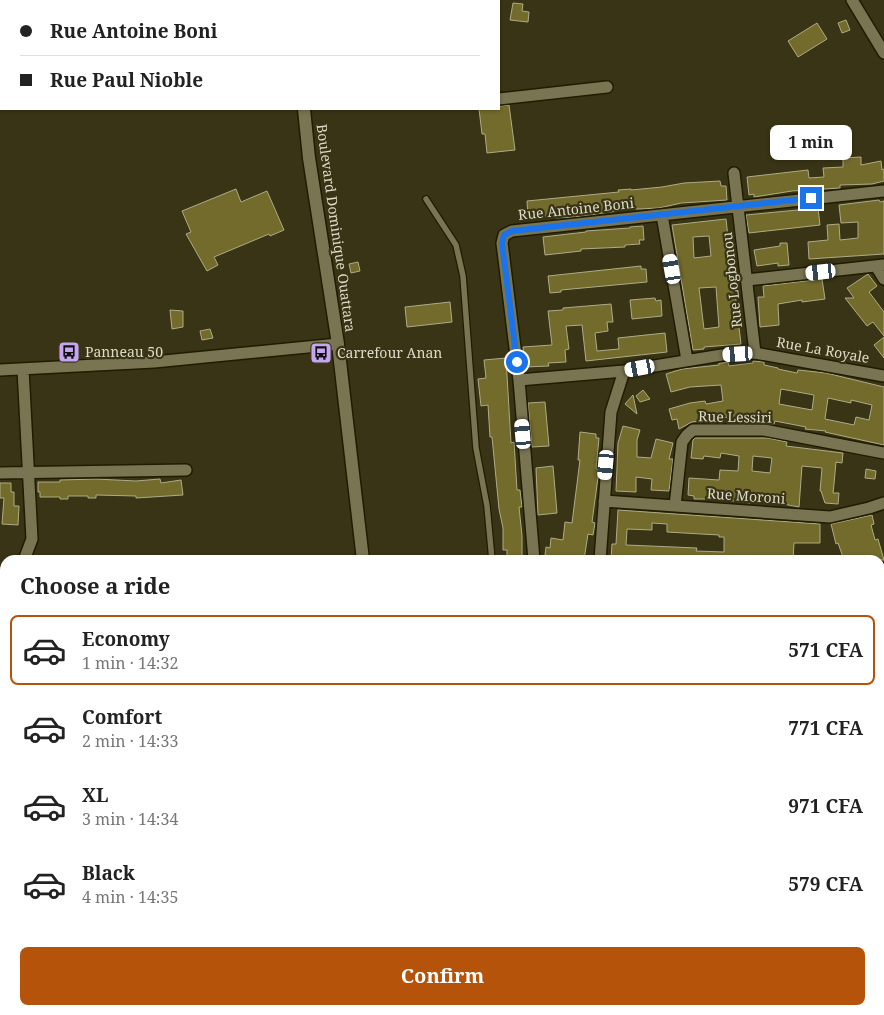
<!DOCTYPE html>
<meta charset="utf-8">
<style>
:root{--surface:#fff;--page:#f2f2f2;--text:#222;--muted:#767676;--line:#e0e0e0;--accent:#b45309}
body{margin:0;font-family:"Noto Serif",serif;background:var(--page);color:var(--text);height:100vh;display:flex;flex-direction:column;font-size:19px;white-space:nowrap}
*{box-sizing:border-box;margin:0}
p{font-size:16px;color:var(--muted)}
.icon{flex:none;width:28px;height:28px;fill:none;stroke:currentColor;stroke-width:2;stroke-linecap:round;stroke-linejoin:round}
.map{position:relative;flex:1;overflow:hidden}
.sheet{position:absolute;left:0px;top:555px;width:885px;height:460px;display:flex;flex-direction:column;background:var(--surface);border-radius:15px 15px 0 0;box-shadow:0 1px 4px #0004}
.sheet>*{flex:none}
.banner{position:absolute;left:0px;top:0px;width:500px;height:110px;box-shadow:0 1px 4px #0004;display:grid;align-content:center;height:110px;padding:0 20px;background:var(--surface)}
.end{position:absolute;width:22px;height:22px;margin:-11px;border:6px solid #1a73e8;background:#fff;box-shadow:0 0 0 2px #fff}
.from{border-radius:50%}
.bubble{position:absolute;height:35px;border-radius:8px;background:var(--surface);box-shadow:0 1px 4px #0004;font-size:16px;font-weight:700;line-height:35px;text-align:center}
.car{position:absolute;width:15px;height:30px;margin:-15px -8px;border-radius:6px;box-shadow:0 0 4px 1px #0007;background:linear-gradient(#fff 24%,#345 0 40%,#fff 0 76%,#345 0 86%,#fff 0)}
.banner b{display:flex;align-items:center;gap:18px;height:48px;font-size:19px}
.banner b+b{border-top:1px solid var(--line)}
.banner i{width:12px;height:12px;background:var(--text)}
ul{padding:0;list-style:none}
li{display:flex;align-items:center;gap:15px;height:70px;margin:0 10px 8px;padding:0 10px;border:2px solid transparent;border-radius:8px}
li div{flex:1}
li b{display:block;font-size:19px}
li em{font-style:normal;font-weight:700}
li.active{border-color:var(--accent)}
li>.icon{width:45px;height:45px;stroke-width:1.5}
h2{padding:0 20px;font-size:22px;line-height:60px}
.action{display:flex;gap:10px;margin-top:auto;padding:10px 20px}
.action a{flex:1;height:58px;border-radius:8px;background:var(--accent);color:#fff;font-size:20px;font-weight:700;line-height:58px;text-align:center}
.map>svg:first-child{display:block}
.building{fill:#736b2c;stroke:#afab87;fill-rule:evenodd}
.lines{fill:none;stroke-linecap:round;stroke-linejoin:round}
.service-casing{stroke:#201c00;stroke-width:8}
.minor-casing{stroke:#201c00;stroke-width:14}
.tertiary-casing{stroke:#201c00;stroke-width:15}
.service{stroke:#797553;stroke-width:5.5}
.minor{stroke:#797553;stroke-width:11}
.tertiary{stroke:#797553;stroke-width:12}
.route{stroke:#1a73e8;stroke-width:6}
.labels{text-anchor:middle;stroke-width:4.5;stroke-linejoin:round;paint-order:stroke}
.street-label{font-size:14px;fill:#dddbc9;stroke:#393415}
.poi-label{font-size:14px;fill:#dddbc9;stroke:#393415;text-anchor:start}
</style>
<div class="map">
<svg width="884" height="1015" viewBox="0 0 884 1015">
<rect width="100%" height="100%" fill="#393415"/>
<path class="building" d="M 513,3 L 523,4 L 522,11 L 529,12 L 528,22 L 510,20 Z
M 846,20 L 850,30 L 842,33 L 838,23 Z
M 817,23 L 827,39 L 798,57 L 788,41 Z
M 509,105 L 515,150 L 487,153 L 485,134 L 482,134 L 479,109 L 499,109 L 500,106 Z
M 861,157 L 861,165 L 881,161 L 882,170 L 884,169 L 884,181 L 872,184 L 840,185 L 840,188 L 792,191 L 754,197 L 754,194 L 749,195 L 747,177 L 808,170 L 809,178 L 824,177 L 823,168 L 843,167 L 843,158 Z
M 720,181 L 721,186 L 726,186 L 727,200 L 681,203 L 659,208 L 617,210 L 617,211 L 574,217 L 556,218 L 555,215 L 528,218 L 527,201 L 619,192 L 618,190 L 631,189 L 631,190 L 662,187 L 684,183 Z
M 236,189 L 241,202 L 267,191 L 284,230 L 270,236 L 269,234 L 214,257 L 218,265 L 207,271 L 186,234 L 191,232 L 182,211 Z
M 879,200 L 880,202 L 884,201 L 884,254 L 809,259 L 808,242 L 828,240 L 827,225 L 839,224 L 840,240 L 858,238 L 858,222 L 841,223 L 839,205 Z
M 818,208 L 820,225 L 749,233 L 746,215 Z
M 726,219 L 730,255 L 733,254 L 736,272 L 737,284 L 734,284 L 741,344 L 704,347 L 704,349 L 693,350 L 672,225 ZM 709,236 L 711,256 L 694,258 L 693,237 ZM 716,287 L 719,327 L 704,329 L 699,288 Z
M 643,226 L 644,240 L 639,240 L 640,244 L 625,245 L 625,247 L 581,249 L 581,251 L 545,255 L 543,237 L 586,232 L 586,231 L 630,228 L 630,227 Z
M 780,243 L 787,243 L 789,265 L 778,266 L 778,263 L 757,266 L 754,250 L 780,246 Z
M 358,262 L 360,271 L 351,273 L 349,264 Z
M 641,266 L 641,269 L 646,269 L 647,282 L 561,290 L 561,292 L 550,293 L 548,276 Z
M 868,274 L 877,286 L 869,292 L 884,312 L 884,336 L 873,322 L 867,326 L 845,298 L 854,298 L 847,288 Z
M 822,279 L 825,299 L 802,302 L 802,300 L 778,304 L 779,325 L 760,327 L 758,297 L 764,297 L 763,286 Z
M 655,298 L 656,301 L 661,300 L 662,316 L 632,319 L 630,300 Z
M 450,302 L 452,322 L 407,327 L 405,307 Z
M 611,304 L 613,322 L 607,322 L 608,331 L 595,333 L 597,351 L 619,349 L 618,338 L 665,333 L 667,352 L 586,361 L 582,325 L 566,326 L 569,349 L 565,350 L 566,362 L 548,363 L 549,366 L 525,367 L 523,347 L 552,345 L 548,311 L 563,310 L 563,308 Z
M 170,310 L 183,311 L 183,327 L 172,329 Z
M 210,329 L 213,338 L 202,340 L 200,331 Z
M 884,337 L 884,358 L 874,345 Z
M 506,358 L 511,443 L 514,442 L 517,490 L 520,490 L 522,507 L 519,507 L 522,536 L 522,560 L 507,560 L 507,550 L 503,550 L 503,528 L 499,509 L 492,437 L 490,437 L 488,405 L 481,406 L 478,379 L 486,378 L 484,360 Z
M 753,361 L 764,362 L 764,365 L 778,368 L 778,369 L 797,373 L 798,370 L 826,373 L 884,387 L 884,445 L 825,432 L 826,431 L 805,429 L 806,427 L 775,421 L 774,424 L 762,421 L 764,415 L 730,418 L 730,417 L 692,422 L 679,429 L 677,419 L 672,420 L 669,409 L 690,403 L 705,401 L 706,404 L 723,401 L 721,385 L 690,387 L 671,392 L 666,374 L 682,369 L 719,365 L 719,363 L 722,363 L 728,362 L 729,366 L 753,363 ZM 781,389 L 814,395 L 812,410 L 779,404 ZM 828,398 L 851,403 L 851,400 L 872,405 L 869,420 L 856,417 L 854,425 L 825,419 Z
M 643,390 L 650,399 L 640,402 L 636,396 Z
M 633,395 L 637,414 L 625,404 Z
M 545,402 L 549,446 L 532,447 L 528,403 Z
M 623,426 L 640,430 L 637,440 L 637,457 L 651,458 L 656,439 L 673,443 L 669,459 L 673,459 L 669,491 L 651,490 L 652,479 L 636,477 L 636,492 L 616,491 L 618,443 Z
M 580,432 L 596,434 L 596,438 L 599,438 L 596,469 L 599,470 L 592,522 L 595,523 L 593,535 L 588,534 L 584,560 L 545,555 L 546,547 L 550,548 L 551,538 L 563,540 L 565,522 L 572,523 L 580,460 L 578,460 Z
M 695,438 L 768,438 L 787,442 L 786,446 L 843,453 L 842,463 L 836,462 L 834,484 L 833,493 L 839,493 L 838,504 L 825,503 L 821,491 L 820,491 L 822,468 L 802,466 L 799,507 L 767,501 L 767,503 L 750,501 L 750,503 L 718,499 L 694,499 L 694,496 L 688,495 L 689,478 L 719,480 L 720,470 L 738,471 L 739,456 L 721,453 L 720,458 L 704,456 L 703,459 L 691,458 L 693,440 ZM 753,456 L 772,458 L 770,473 L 752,471 Z
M 553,466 L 557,513 L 538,515 L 536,468 Z
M 866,469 L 876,471 L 875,479 L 865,478 Z
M 96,479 L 136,481 L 160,479 L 161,483 L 181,480 L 183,495 L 136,498 L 136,496 L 96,495 L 96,498 L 88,498 L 88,496 L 68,496 L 68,499 L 60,499 L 60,497 L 40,497 L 40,492 L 38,492 L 38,482 L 60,482 L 60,480 Z
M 0,483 L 11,483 L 11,492 L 14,492 L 14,506 L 19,506 L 18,525 L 2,524 L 4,498 L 0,498 Z
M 618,510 L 820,524 L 820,543 L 794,543 L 793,560 L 611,560 L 612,544 L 616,544 ZM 652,523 L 667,524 L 667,532 L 719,535 L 719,537 L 724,537 L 724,552 L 696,551 L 697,548 L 626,545 L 627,529 L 652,530 Z
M 872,515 L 874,524 L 871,525 L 875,540 L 878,539 L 884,560 L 844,560 L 838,543 L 836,544 L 831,524 Z"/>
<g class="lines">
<g class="service-casing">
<path id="service" d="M 426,199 L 456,245 L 463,276 L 476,448 L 487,506 L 492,560"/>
</g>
<g class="minor-casing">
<path id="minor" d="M 223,0 L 223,1
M 442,0 L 442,1
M 852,0 L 884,53
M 488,1 L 491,0
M 499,99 L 607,87
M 734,173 L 755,353
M 662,215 L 687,360
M 876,266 L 884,279
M 747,280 L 884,265
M 23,369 L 32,539 L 24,560
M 0,370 L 154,362 L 338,344
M 519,380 L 624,371 L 722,355 L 755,353 L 884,376
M 0,473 L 186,470
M 604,501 L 830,517 L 869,508 L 884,503
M 675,506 L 682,442 L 687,435 L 693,430 L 764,430 L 884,453
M 534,560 L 519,380 L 502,243 L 504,235 L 512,231 L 884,191
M 600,560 L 611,412 L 624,371
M 0,573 L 5,572
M 880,577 L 884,576
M 880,626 L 884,624
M 880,670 L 884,678
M 880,783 L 884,780
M 880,880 L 884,877
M 880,959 L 884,958
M 700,1010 L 703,1015
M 772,1010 L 782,1015
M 758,1015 L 766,1010"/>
</g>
<g class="tertiary-casing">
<path id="tertiary" d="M 294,0 L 294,1
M 304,109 L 309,158 L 338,344 L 363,560
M 412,1010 L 412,1015"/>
</g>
<use href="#service" class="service"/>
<use href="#minor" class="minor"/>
<use href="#tertiary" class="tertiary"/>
</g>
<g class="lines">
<path class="route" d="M 517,362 L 502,243 L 504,235 L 512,231 L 811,198"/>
</g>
<defs>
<g id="bus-square" transform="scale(1.125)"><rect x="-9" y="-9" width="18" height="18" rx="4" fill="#c6a6f0" stroke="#393415"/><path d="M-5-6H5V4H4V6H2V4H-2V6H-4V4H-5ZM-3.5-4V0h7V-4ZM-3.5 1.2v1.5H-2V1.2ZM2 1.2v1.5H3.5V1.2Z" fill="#111"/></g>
</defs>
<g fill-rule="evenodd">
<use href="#bus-square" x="69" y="352"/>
<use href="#bus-square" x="321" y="353"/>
</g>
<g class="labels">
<g class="street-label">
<text transform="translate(576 209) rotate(-6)" y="5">Rue Antoine Boni</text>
<text transform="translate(336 228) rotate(82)" y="5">Boulevard Dominique Ouattara</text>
<text transform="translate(732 280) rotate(-96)" y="5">Rue Logbonou</text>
<text transform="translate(823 350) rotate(10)" y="5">Rue La Royale</text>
<text transform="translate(735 417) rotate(1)" y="5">Rue Lessiri</text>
<text transform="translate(746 496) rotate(4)" y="5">Rue Moroni</text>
</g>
<g class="poi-label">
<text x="85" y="357">Panneau 50</text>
<text x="337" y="358">Carrefour Anan</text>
</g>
</g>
</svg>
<i class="end from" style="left:517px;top:362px"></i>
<i class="end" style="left:811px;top:198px"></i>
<div class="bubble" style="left:770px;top:125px;width:82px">1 min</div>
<i class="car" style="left:672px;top:269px;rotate:350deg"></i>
<i class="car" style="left:821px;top:272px;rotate:264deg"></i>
<i class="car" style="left:738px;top:354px;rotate:267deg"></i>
<i class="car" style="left:640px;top:368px;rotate:260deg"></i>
<i class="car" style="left:523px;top:434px;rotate:355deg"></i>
<i class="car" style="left:606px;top:465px;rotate:185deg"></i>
<div class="banner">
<b><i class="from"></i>Rue Antoine Boni</b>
<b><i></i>Rue Paul Nioble</b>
</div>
<section class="sheet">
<h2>Choose a ride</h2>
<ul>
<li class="active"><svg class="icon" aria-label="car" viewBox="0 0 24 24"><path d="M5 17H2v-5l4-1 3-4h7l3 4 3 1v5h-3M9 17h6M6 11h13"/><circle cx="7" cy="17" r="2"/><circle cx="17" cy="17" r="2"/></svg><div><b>Economy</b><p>1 min · 14:32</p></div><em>571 CFA</em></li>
<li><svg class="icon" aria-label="car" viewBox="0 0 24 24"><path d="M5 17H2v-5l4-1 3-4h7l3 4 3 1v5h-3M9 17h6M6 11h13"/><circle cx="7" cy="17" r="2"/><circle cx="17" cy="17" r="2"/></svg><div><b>Comfort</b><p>2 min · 14:33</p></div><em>771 CFA</em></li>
<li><svg class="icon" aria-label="car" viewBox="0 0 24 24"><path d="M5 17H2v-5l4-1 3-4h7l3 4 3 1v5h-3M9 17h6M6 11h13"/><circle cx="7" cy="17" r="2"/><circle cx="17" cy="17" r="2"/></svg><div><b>XL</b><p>3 min · 14:34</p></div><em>971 CFA</em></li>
<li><svg class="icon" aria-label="car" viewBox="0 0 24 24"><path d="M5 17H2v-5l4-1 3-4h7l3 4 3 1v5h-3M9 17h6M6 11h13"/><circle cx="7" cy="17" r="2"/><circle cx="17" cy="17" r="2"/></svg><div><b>Black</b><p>4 min · 14:35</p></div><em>579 CFA</em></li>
</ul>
<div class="action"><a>Confirm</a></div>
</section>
</div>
